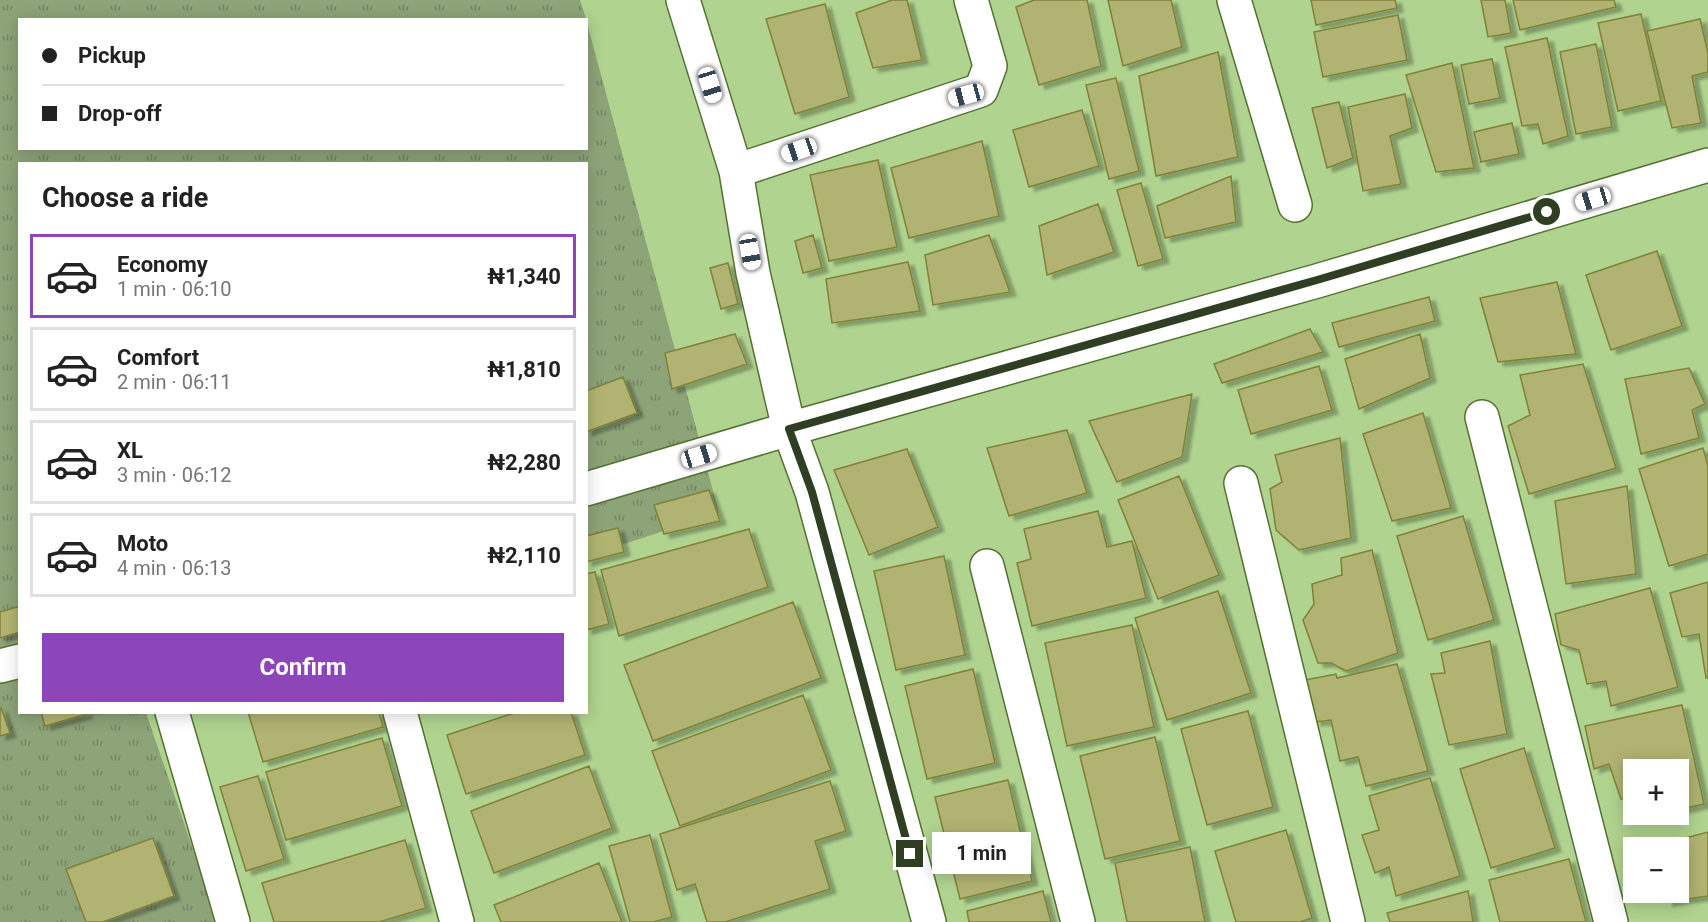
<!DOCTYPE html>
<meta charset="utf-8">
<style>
:root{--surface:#fff;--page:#f2f2f2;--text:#222;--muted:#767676;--line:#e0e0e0;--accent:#8d46b9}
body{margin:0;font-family:Roboto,sans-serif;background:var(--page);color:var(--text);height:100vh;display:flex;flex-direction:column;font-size:22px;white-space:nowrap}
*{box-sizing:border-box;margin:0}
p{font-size:20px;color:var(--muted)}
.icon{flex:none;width:33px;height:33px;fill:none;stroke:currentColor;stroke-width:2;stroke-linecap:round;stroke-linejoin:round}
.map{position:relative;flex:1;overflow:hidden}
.panel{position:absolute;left:18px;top:162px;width:570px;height:552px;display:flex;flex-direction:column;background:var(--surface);border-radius:0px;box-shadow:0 3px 15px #0003}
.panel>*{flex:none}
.hud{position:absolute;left:18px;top:18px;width:570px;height:132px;border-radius:0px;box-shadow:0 3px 15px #0003;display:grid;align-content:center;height:132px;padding:0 24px;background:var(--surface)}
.fabs{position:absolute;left:1623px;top:759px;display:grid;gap:12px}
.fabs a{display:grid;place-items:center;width:66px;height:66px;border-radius:0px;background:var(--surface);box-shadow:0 3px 15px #0003;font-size:30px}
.end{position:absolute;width:27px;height:27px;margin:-14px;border:8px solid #303e23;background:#fff;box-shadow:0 0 0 3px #fff}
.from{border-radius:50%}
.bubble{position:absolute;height:42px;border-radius:0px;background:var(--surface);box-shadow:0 3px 15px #0003;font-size:20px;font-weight:700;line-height:42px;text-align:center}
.car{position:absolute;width:18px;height:36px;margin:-18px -9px;border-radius:8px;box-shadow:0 0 4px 2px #0007;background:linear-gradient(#fff 24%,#345 0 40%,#fff 0 76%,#345 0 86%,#fff 0)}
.hud b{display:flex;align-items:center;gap:21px;height:57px;font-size:22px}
.hud b+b{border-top:2px solid var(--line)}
.hud i{width:15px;height:15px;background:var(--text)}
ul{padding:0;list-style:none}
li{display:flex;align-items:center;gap:18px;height:84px;margin:0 12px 9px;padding:0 12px;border:3px solid var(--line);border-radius:0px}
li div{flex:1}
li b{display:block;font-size:22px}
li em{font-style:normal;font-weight:700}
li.active{border-color:var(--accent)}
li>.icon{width:54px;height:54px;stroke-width:1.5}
h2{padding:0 24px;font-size:27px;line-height:72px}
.primary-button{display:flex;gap:12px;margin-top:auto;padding:12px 24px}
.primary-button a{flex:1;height:69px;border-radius:0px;background:var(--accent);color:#fff;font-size:24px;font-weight:700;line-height:69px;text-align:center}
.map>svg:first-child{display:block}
.grass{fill:url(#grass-tufts)}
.building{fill:#b0b371;stroke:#808237;stroke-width:1.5;filter:url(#shadow)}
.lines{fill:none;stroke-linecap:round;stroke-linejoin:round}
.minor-casing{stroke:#547232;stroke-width:36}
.minor{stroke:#fff;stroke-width:33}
.route{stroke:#303e23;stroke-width:8}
</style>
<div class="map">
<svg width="1708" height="922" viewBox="0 0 1708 922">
<defs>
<pattern id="grass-tufts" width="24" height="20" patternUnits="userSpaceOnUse" patternTransform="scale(1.5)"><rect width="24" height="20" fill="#8da378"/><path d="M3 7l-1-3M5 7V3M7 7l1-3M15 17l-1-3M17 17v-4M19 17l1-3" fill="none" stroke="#748662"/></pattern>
<filter id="shadow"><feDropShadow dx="6" dy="4" stdDeviation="1.5" flood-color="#0004"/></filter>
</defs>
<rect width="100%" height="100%" fill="#b0d38f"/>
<path class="grass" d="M 0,0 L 580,0 L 586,19 L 20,20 L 20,148 L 586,148 L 587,23 L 719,513 L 587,556 L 586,164 L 20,164 L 20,712 L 146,713 L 218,922 L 0,922 Z"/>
<path class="building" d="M 892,0 L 907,0 L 922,60 L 873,68 L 856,13 Z
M 1034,0 L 1087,0 L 1101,66 L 1039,85 L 1016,7 Z
M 1108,0 L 1171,0 L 1182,47 L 1123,66 Z
M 1311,0 L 1395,0 L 1397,8 L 1316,25 Z
M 1481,0 L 1505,0 L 1511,33 L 1488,37 Z
M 1513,0 L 1614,0 L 1616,7 L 1520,30 Z
M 825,4 L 849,97 L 795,114 L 766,19 Z
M 1641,14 L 1661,101 L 1618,111 L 1598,23 Z
M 1398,15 L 1407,60 L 1323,77 L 1314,32 Z
M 1700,19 L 1708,53 L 1708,72 L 1692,76 L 1701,123 L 1672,128 L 1647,31 Z
M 1547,38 L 1568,136 L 1543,144 L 1538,124 L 1522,126 L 1505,47 Z
M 1596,44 L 1612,127 L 1576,134 L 1560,52 Z
M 1218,52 L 1238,157 L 1156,176 L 1139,76 Z
M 1492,59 L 1500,98 L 1469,104 L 1461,65 Z
M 1452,63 L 1474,168 L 1436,172 L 1406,75 Z
M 1116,78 L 1139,171 L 1109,179 L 1086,85 Z
M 1405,94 L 1412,128 L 1390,136 L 1401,184 L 1363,191 L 1348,107 Z
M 1339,102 L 1353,158 L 1327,168 L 1312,108 Z
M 1082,110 L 1099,166 L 1029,187 L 1013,130 Z
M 1512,123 L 1519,154 L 1481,162 L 1474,132 Z
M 982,141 L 999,216 L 909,238 L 891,168 Z
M 878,160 L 897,247 L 829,261 L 810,175 Z
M 1231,176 L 1236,222 L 1165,238 L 1157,206 Z
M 1141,183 L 1163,259 L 1138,266 L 1117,190 Z
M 1098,204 L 1114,252 L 1047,275 L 1039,226 Z
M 813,235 L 822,268 L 803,273 L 795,241 Z
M 989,235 L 1010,292 L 933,305 L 925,255 Z
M 1657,251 L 1682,326 L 1611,350 L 1586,275 Z
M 908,262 L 920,311 L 832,323 L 826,279 Z
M 728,263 L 738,304 L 721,309 L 710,268 Z
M 1557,282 L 1576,354 L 1498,362 L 1480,298 Z
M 1429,297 L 1435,321 L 1339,347 L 1332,323 Z
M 1310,329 L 1323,352 L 1222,383 L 1214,364 Z
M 735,334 L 747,364 L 672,389 L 665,353 Z
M 1420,334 L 1430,378 L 1359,409 L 1345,359 Z
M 1583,364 L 1616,468 L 1529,494 L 1508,426 L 1530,415 L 1520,375 Z
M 1319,366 L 1332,410 L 1251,434 L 1238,390 Z
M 1689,368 L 1705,404 L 1692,410 L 1699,438 L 1641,454 L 1625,379 Z
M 623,377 L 637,413 L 586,432 L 586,391 Z
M 1192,394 L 1182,457 L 1117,482 L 1089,421 Z
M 1423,413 L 1451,508 L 1392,521 L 1363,434 Z
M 1067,430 L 1087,493 L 1009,516 L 987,448 Z
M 1340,438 L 1351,538 L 1299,550 L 1276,530 L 1270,489 L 1282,482 L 1275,455 Z
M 1703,448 L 1708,466 L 1708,554 L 1669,566 L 1639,469 Z
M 907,449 L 938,527 L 869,555 L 834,470 Z
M 1179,476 L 1219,575 L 1158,599 L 1118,500 Z
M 1627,486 L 1636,574 L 1566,584 L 1555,501 Z
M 709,490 L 720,521 L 664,534 L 654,505 Z
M 1098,511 L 1107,547 L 1132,541 L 1146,598 L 1032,626 L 1017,563 L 1031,559 L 1024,529 Z
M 1463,516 L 1494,620 L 1428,640 L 1397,536 Z
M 618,528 L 624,552 L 586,562 L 586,536 Z
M 749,529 L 768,587 L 619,636 L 601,570 Z
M 1372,550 L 1398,653 L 1346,671 L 1331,663 L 1318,663 L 1303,620 L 1314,604 L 1312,584 L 1342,575 L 1341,558 Z
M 944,556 L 965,655 L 896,670 L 874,571 Z
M 595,572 L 609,624 L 586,630 L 586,574 Z
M 1708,582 L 1708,678 L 1706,678 L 1699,634 L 1682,637 L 1670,593 Z
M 1650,588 L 1678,687 L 1611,706 L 1606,681 L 1587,684 L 1579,650 L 1561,645 L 1555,614 Z
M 1218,591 L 1251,693 L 1167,720 L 1135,618 Z
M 793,602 L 821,678 L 653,741 L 624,665 Z
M 20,606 L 20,632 L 0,638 L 0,612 Z
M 1132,625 L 1154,727 L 1067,746 L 1045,643 Z
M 1490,641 L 1507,734 L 1449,745 L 1431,674 L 1445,673 L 1441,653 Z
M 1397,664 L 1428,771 L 1366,786 L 1358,757 L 1340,761 L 1331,720 L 1315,722 L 1305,680 L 1336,674 L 1337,678 Z
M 973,669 L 995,763 L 927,779 L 905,686 Z
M 803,695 L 831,770 L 680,826 L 652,751 Z
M 1682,705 L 1704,804 L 1678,810 L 1678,770 L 1634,770 L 1634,796 L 1621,799 L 1609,764 L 1594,769 L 1585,726 Z
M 1,708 L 10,733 L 0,736 L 0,709 Z
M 1248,711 L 1273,807 L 1207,825 L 1181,729 Z
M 41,712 L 86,712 L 87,714 L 45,726 Z
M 248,712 L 379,712 L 383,727 L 263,762 Z
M 517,712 L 571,712 L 585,755 L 466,794 L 447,735 Z
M 1155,737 L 1180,841 L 1105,859 L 1080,756 Z
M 382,738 L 402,806 L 286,840 L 266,772 Z
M 1524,748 L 1555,848 L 1491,868 L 1460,769 Z
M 589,766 L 612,828 L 494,873 L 471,811 Z
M 258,776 L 284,859 L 246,871 L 220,787 Z
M 1430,778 L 1460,876 L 1396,896 L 1389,867 L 1375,873 L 1362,835 L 1379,830 L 1369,796 Z
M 1008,780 L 1032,881 L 960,899 L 935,797 Z
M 830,781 L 846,831 L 815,841 L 830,889 L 725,922 L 707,922 L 695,884 L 677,890 L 660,834 Z
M 1286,830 L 1312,918 L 1300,922 L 1236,922 L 1215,851 Z
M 1708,832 L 1708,896 L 1667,902 L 1667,892 L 1678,892 L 1678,848 L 1648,848 Z
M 650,835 L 672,917 L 653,922 L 630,922 L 609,846 Z
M 153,838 L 174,896 L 103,922 L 86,922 L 66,869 Z
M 405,840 L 426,908 L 379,922 L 274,922 L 262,883 Z
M 1190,847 L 1205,922 L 1127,922 L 1115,863 Z
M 1569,859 L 1586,922 L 1500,922 L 1489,880 Z
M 599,863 L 622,922 L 501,922 L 494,905 Z
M 1043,891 L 1051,922 L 969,922 L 967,911 Z
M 1468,891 L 1473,922 L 1390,922 L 1387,913 Z"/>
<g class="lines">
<g class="minor-casing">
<path id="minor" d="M 683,0 L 736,171 L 753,273 L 789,429 L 812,492 L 929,922
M 1234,0 L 1295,205
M 736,171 L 981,90 L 990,66 L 971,0
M 1482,417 L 1611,922
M 1241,483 L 1348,922
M 586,489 L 789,429 L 1317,281 L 1708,165
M 987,566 L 1078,922
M 0,666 L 20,661
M 172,712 L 233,922
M 400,712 L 457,922"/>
</g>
<use href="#minor" class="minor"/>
</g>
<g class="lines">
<path class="route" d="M 910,854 L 812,492 L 789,429 L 1317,280 L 1547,212"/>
</g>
</svg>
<div class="fabs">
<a>+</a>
<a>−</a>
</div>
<i class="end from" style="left:1547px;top:212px"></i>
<i class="end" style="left:910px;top:854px"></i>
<div class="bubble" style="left:932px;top:832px;width:99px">1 min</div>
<i class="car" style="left:710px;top:85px;rotate:163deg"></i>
<i class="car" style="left:966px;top:95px;rotate:255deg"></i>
<i class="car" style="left:799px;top:150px;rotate:251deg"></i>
<i class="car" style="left:1593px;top:199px;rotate:253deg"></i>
<i class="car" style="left:750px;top:252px;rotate:170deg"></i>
<i class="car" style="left:699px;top:456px;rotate:73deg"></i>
<div class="hud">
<b><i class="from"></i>Pickup</b>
<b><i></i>Drop-off</b>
</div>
<section class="panel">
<h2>Choose a ride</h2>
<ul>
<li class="active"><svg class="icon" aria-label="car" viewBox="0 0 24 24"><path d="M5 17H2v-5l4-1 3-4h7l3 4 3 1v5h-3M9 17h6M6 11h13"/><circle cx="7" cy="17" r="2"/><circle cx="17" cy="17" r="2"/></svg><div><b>Economy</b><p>1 min · 06:10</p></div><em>₦1,340</em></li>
<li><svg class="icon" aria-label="car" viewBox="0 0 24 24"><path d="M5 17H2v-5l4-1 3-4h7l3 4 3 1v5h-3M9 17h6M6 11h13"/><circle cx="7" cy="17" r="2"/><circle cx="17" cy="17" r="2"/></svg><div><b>Comfort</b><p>2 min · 06:11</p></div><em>₦1,810</em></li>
<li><svg class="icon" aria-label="car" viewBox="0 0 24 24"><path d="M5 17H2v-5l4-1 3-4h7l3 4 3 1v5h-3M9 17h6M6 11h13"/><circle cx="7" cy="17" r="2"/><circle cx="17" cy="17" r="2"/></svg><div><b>XL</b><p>3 min · 06:12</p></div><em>₦2,280</em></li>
<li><svg class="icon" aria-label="car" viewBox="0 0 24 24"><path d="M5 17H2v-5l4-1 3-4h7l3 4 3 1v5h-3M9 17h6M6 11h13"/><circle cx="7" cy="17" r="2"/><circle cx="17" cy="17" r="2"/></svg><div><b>Moto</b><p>4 min · 06:13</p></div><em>₦2,110</em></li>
</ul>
<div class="primary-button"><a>Confirm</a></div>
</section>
</div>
